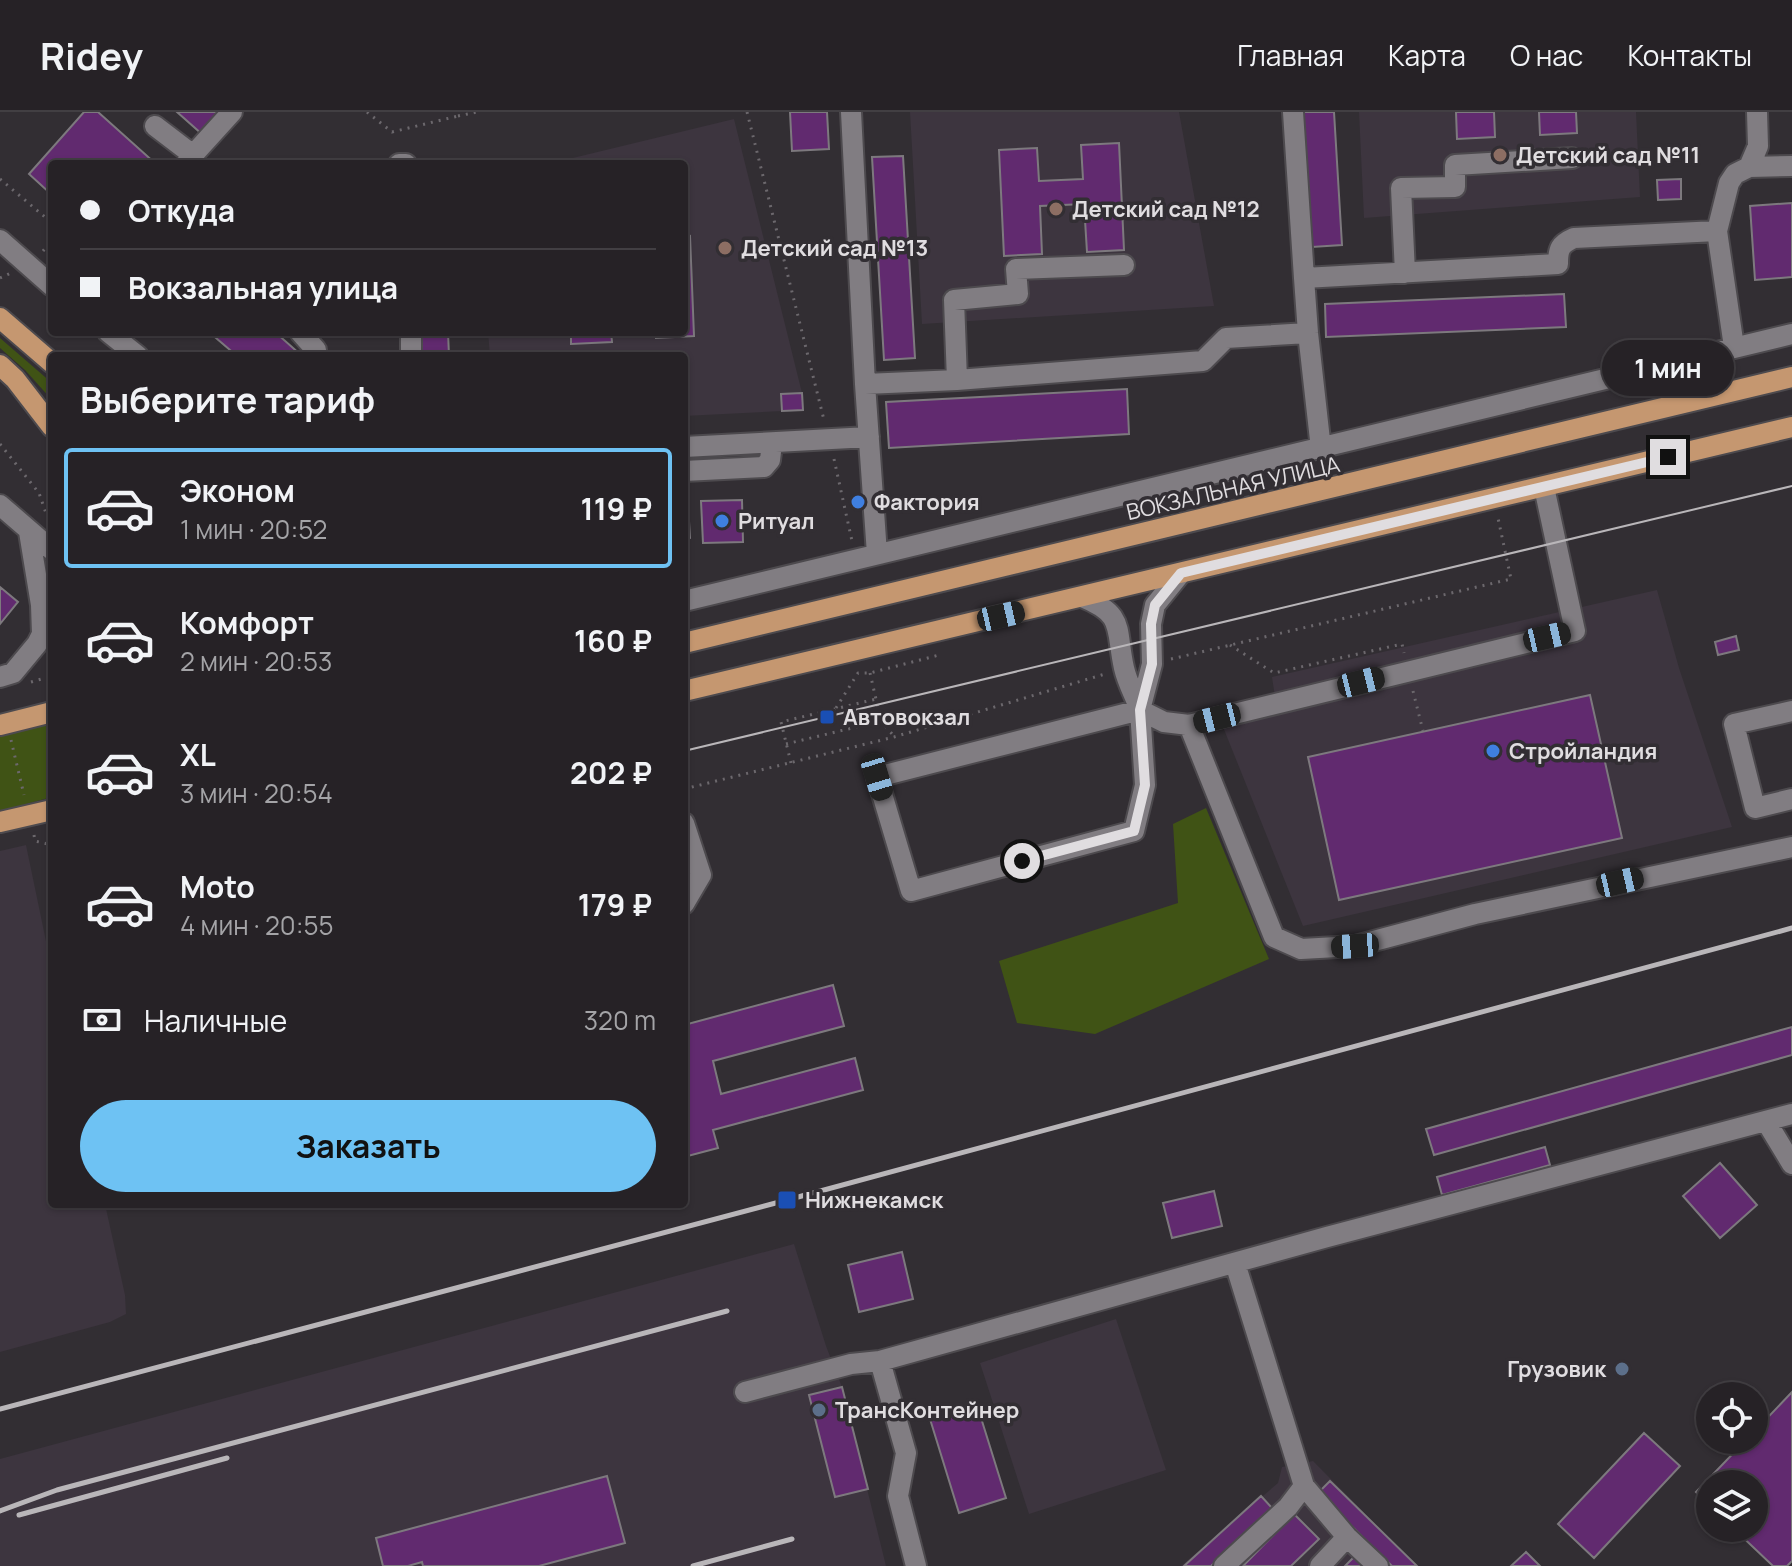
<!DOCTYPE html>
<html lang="ru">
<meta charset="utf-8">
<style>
:root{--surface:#262226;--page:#2e2a2e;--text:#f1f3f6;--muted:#a4a4a7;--line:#423f43;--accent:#6ec2f3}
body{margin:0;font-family:Manrope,sans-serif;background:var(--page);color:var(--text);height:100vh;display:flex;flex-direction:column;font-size:30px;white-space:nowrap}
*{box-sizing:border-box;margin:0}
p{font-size:26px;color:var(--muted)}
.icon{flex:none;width:44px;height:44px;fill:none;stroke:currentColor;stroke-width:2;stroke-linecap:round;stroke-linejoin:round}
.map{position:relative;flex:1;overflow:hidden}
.details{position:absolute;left:48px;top:240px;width:640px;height:856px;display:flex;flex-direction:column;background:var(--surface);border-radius:8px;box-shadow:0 2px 6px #0004,0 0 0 2px var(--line)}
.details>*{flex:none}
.guide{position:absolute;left:48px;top:48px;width:640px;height:176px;border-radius:8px;box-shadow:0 2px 6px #0004,0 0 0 2px var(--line);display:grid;align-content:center;height:176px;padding:0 32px;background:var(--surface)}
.controls{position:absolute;left:1696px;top:1270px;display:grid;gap:16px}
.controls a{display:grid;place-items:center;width:72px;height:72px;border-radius:50%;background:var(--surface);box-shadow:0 2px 6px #0004,0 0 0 2px var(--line);font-size:40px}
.end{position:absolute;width:36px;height:36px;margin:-18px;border:10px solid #e0dde0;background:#111;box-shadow:0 0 0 4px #111}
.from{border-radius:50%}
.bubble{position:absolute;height:56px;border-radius:28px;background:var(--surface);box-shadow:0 2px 6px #0004,0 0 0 2px var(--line);font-size:26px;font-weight:700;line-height:56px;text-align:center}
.car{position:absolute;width:24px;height:48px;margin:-24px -12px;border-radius:10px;box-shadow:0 0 6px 2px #0007;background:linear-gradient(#222 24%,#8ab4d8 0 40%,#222 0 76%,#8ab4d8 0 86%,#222 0)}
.guide b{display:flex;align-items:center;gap:28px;height:76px;font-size:30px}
.guide b+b{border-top:2px solid var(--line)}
.guide i{width:20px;height:20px;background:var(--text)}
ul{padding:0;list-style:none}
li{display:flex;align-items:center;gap:24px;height:120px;margin:0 16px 12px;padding:0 16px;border:4px solid transparent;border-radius:8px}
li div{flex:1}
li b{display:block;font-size:30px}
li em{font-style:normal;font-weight:700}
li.current{border-color:var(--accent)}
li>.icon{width:72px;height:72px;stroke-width:1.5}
h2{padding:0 32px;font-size:36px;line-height:96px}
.pay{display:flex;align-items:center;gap:20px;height:88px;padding:0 32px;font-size:30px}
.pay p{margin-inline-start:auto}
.primary-button{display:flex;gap:16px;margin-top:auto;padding:16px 32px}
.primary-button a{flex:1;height:92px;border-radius:48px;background:var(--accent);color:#111;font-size:32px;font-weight:700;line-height:92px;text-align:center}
header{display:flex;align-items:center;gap:48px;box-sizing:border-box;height:112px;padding:0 40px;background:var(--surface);border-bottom:2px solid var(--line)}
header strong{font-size:38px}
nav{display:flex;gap:44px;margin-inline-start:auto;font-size:28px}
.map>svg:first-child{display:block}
.built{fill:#3d353f}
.green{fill:#405315}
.building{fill:#612a6f;stroke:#7d797e;stroke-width:2}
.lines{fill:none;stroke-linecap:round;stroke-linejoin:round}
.minor-casing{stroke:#4d4a4e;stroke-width:24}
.major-casing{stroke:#4d4a4e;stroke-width:24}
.path{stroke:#6c686d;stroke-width:3;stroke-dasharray:2 6;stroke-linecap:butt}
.minor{stroke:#817d82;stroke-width:20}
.major{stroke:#c59770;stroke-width:20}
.tram{stroke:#b9b6b9;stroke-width:2}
.rail{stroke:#b9b6b9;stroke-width:5}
.route{stroke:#e0dde0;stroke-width:10}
.education-dot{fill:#8d6e63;stroke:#322e33;stroke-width:3}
.shop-dot{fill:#3f7fe0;stroke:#322e33;stroke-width:3}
.transit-dot{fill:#1a4fb4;stroke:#322e33;stroke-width:3}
.service-dot{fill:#5c6f8a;stroke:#322e33;stroke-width:3}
.labels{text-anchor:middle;stroke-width:7;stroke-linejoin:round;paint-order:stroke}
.poi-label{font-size:22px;font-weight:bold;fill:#e0dde0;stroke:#322e33;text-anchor:start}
.street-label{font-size:22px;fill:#e0dde0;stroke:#322e33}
</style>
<header>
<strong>Ridey</strong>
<nav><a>Главная</a><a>Карта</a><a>О нас</a><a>Контакты</a></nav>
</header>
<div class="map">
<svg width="1792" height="1454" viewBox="0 0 1792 1454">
<rect width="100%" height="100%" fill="#322e33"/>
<path class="built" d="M 910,0 L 1179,0 L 1214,194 L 922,212 Z
M 1359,0 L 1636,0 L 1640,85 L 1364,106 Z
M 734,7 L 802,281 L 803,298 L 684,304 L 684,244 L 490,244 L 488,220 L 684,220 L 684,52 L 548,52 Z
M 1657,478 L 1679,556 L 1732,715 L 1303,814 L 1215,595 L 1275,585 L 1272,565 Z
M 26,733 L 52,858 L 52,1092 L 105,1092 L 125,1183 L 126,1202 L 110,1210 L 0,1240 L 0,739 Z
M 794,1132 L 826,1234 L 842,1275 L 886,1454 L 0,1454 L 0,1347 Z
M 1116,1207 L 1166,1358 L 1029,1402 L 980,1251 Z
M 1313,1349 L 1417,1454 L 1181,1454 L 1278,1371 L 1282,1355 Z"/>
<path class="green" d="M 0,226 L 52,271 L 52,288 L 25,258 L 0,236 Z
M 52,610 L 52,685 L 0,699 L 0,623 Z
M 1206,696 L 1269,847 L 1095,922 L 1017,911 L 999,849 L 1178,791 L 1173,712 Z"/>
<path class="building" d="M 84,0 L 98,0 L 156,52 L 52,52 L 52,83 L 29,62 Z
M 177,0 L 224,0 L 203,23 Z
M 790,0 L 827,0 L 829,37 L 792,39 Z
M 1303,0 L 1334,0 L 1342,133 L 1312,135 Z
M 1456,0 L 1494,0 L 1495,25 L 1457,27 Z
M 1539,0 L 1576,0 L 1577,21 L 1540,23 Z
M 1119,31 L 1124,138 L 1087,140 L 1084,92 L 1040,94 L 1042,142 L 1004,144 L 999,38 L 1037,36 L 1039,69 L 1083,67 L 1081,33 Z
M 903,44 L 915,246 L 884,248 L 872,45 Z
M 1681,67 L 1681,87 L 1658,88 L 1657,68 Z
M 1792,91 L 1792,165 L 1755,168 L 1750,94 Z
M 690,124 L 694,224 L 656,226 L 656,220 L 684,220 L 684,125 Z
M 1564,182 L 1566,215 L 1326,225 L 1325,192 Z
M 209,220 L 275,220 L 301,243 L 237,244 Z
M 418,220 L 448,220 L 449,244 L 418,244 Z
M 571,220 L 611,220 L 612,230 L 571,232 Z
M 1127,277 L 1129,322 L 889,336 L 886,290 Z
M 802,281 L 803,298 L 782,299 L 781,282 Z
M 742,388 L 743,430 L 703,431 L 701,389 Z
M 684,392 L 688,392 L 690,426 L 684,427 Z
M 0,475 L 18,490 L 0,512 Z
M 1736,524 L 1739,538 L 1718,543 L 1715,530 Z
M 1590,583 L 1622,726 L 1339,788 L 1308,645 Z
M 833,873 L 844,914 L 713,949 L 721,982 L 855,946 L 863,978 L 713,1018 L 718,1036 L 684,1045 L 684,913 Z
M 1792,915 L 1792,943 L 1434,1043 L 1426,1017 Z
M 1545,1035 L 1550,1053 L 1442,1083 L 1437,1065 Z
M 1720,1051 L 1757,1093 L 1720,1126 L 1683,1084 Z
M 1214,1079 L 1222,1114 L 1172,1126 L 1163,1091 Z
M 902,1140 L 913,1187 L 859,1200 L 848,1153 Z
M 842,1275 L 868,1377 L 835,1385 L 809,1283 Z
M 1792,1280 L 1792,1449 L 1787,1454 L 1773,1454 L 1733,1416 L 1754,1416 L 1754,1372 L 1710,1372 L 1710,1394 L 1696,1380 L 1746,1328 L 1754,1328 L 1754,1320 Z
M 977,1293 L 1006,1386 L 959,1401 L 930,1307 Z
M 1644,1321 L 1680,1354 L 1594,1446 L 1558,1412 Z
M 607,1364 L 625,1431 L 539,1454 L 423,1454 L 422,1450 L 408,1454 L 383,1454 L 376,1426 Z
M 1330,1369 L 1417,1454 L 1392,1454 L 1318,1381 Z
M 1261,1384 L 1273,1397 L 1211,1454 L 1184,1454 Z
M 1294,1402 L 1319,1427 L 1291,1454 L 1243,1454 Z
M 1526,1440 L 1540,1454 L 1511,1454 Z
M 1354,1445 L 1363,1454 L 1345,1454 Z"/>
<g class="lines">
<g class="minor-casing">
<path id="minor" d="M 851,0 L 865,272
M 1293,0 L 1304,166
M 155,14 L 193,43 L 186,52
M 193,43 L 232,0
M 399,52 L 406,52
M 1749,55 L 1758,34 L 1757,0
M 0,128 L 52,174
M 1405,161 L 1401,76 L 1455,75 L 1455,53 L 1572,46
M 108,220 L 138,244
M 300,220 L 316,238 L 311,244
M 411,220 L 411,244
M 1734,235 L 1717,119 L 1729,71 L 1735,62 L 1749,55 L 1792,54
M 957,268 L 954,188 L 1018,182 L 1016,157 L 1124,153
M 684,335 L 869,325
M 1321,337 L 1308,221 L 1304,166 L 1558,152 C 1558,137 1560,132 1574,126 L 1717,119
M 684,359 L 764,355 L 770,348 L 772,331
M 0,393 L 52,438
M 877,442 L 865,272 L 957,268 L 1203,249 L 1226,226 L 1308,221
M 1082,485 C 1126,503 1115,516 1124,556 C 1127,570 1135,584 1140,598 L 1164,610 L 1189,613 L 1575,519 L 1544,375
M 684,489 L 1792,222
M 0,565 L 13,561 L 37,532 L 42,522 L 41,493 L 29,420
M 1140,598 L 1145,673 L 1134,719 L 911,779 L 877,665 Z
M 1140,598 L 1152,552 L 1151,512 L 1155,493 L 1181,461
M 1792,599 L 1734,612 L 1755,696 L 1792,687
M 1189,613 L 1274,825 L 1301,837 L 1355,834 L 1475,802 L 1792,735
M 684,711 L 701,763 L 684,792
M 1766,1009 L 1792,1052
M 1235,1151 L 1304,1374 L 1347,1425 L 1378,1454
M 880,1249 L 906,1341 L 898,1384 L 916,1454
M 745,1280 L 851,1252 L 880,1249 L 1327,1125 L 1792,1002
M 1224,1454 L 1288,1395 L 1304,1374
M 1320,1454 L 1347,1425"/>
</g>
<g class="major-casing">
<path id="major" d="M 0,206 L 52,251
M 0,253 L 15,267 L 52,315
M 684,531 L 1792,265
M 684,579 L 1792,315
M 0,613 L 52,600
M 0,710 L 52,698"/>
</g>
<path class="path" d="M 367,0 L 392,20 L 458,4 L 458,0
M 747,0 L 824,308
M 458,4 L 477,0
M 0,67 L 52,111
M 43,139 L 52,128
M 0,166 L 11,161
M 0,332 L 39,381 L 48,407
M 834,347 L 852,429
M 1230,533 L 1274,561 L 1402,532 L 1404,541
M 1171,547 L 1511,467 L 1498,406
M 870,561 L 881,609 L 893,623
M 31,570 L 52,564
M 1413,579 L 1423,619
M 836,596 L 858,561 L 870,561 L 939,543
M 11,628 L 24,683
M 786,632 L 881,609
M 791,651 L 781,610 L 876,587
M 684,677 L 894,625 L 1105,562
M 34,723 L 35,729 L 52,733"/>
<use href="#minor" class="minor"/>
<use href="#major" class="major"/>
<path class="tram" d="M 684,639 L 1792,374"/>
<path class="rail" d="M 0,1297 L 787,1088 L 1792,816
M 0,1399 L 57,1378 L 727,1199
M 19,1403 L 227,1346
M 693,1454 L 792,1427"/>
</g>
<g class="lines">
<path class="route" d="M 1022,749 L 1134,719 L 1145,673 L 1140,598 L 1152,552 L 1151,512 L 1155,493 L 1181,461 L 1668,345"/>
</g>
<g class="education-dot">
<circle cx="1500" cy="43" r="8"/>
<circle cx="1056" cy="97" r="8"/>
<circle cx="725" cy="136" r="8"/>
</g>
<g class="shop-dot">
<circle cx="858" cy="390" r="8"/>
<circle cx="722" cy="409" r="8"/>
<circle cx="1493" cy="639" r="8"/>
</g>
<g class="transit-dot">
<rect x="819" y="597" width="16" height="16" rx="4"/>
<rect x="777" y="1078" width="20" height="20" rx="4"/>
</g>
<g class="service-dot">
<circle cx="1622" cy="1257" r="8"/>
<circle cx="819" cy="1298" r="8"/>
</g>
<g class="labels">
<g class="poi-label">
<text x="1516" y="51">Детский сад №11</text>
<text x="1072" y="105">Детский сад №12</text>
<text x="741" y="144">Детский сад №13</text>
<text x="874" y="398">Фактория</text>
<text x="738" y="417">Ритуал</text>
<text x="843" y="613">Автовокзал</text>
<text x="1509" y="647">Стройландия</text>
<text x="805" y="1096">Нижнекамск</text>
<text x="1606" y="1265" text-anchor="end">Грузовик</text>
<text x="835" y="1306">ТрансКонтейнер</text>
</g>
<g class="street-label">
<text transform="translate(1233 376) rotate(-13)" y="8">ВОКЗАЛЬНАЯ УЛИЦА</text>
</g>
</g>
</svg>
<div class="controls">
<a><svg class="icon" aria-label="locate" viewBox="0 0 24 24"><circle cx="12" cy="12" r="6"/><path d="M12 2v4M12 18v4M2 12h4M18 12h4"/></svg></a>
<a><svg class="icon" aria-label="layers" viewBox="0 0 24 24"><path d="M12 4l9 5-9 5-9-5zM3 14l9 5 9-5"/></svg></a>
</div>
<i class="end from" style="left:1022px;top:749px"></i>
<i class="end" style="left:1668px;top:345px"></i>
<div class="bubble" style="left:1602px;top:228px;width:132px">1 мин</div>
<i class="car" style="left:1001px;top:504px;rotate:77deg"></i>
<i class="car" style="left:1547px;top:525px;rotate:77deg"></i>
<i class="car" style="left:1361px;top:570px;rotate:76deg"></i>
<i class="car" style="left:1217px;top:606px;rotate:256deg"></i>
<i class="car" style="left:877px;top:665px;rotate:163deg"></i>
<i class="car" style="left:1620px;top:770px;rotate:77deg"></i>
<i class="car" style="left:1355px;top:834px;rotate:266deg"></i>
<div class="guide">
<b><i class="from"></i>Откуда</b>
<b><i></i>Вокзальная улица</b>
</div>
<section class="details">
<h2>Выберите тариф</h2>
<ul>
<li class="current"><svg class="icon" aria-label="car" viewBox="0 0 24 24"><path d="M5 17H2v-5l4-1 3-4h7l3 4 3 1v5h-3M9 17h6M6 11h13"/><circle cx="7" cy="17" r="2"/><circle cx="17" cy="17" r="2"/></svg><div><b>Эконом</b><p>1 мин · 20:52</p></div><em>119 ₽</em></li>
<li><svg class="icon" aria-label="car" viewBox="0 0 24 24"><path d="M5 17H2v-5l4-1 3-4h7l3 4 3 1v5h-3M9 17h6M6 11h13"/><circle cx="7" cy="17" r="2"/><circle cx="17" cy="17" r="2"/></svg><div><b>Комфорт</b><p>2 мин · 20:53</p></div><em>160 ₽</em></li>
<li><svg class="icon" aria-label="car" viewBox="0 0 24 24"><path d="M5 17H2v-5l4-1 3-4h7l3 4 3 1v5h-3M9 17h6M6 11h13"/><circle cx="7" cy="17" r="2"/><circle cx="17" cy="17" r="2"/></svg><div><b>XL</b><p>3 мин · 20:54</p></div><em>202 ₽</em></li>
<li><svg class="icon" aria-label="car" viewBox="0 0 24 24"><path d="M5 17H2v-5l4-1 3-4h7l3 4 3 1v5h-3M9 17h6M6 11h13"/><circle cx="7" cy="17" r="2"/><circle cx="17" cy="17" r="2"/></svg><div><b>Moto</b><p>4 мин · 20:55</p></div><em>179 ₽</em></li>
</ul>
<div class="pay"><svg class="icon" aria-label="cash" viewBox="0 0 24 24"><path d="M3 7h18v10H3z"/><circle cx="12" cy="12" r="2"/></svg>Наличные<p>320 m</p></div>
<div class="primary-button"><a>Заказать</a></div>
</section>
</div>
